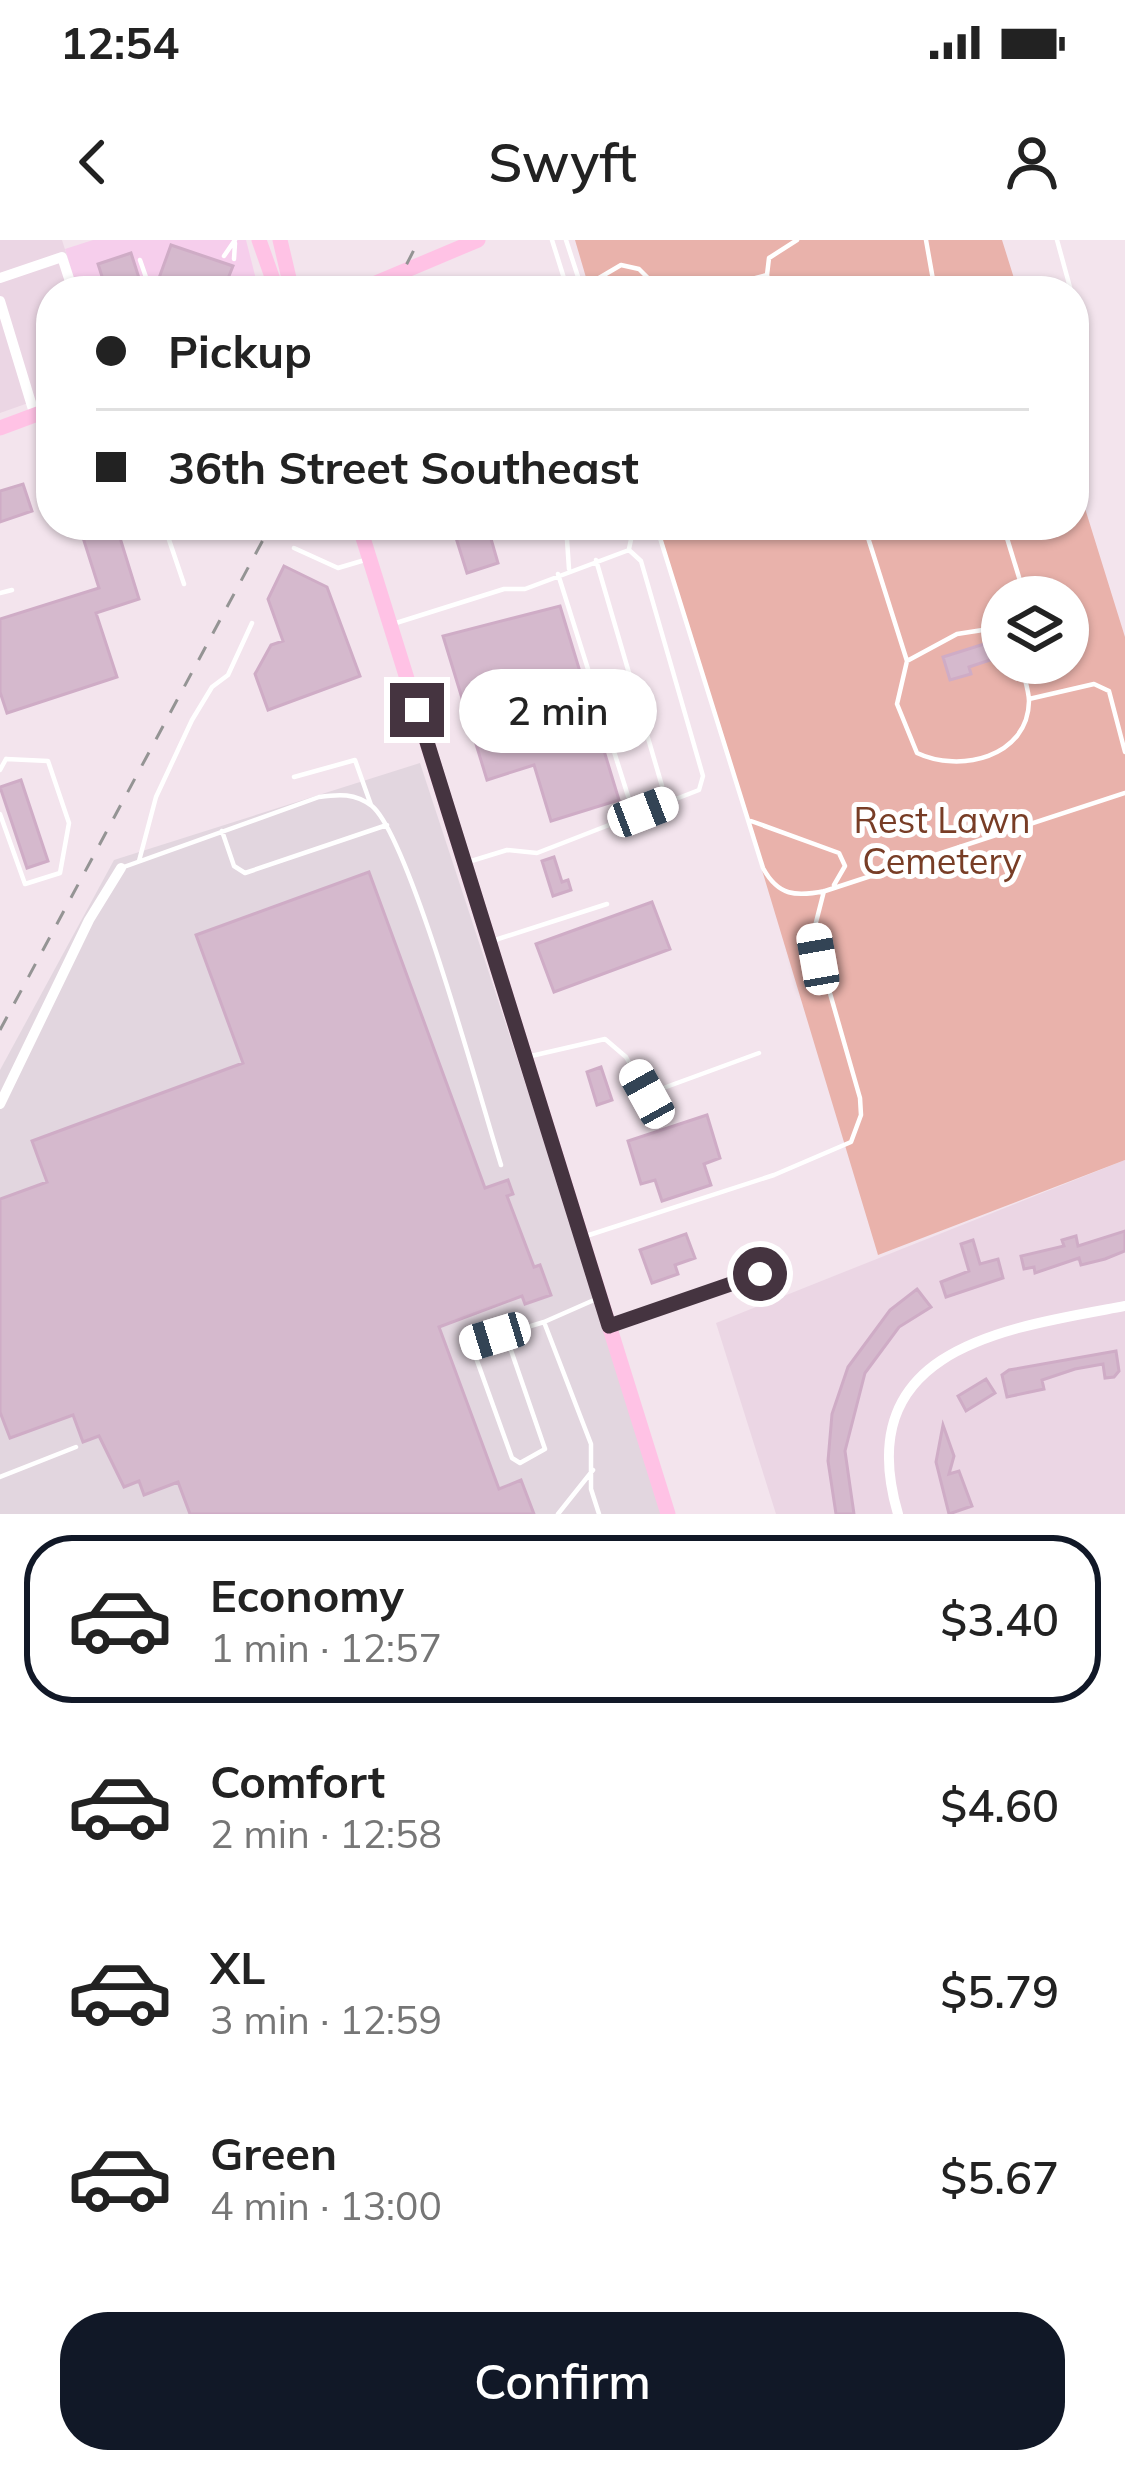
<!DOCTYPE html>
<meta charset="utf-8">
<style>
:root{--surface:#fff;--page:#f2f2f2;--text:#222;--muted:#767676;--line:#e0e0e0;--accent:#111827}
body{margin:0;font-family:Mulish,sans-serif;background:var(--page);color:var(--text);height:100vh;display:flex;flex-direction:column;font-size:45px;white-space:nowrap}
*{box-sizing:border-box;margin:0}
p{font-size:39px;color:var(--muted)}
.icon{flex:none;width:66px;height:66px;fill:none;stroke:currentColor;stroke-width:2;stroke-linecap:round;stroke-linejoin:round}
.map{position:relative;height:1274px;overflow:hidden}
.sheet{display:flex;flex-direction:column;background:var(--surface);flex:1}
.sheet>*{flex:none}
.banner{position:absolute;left:36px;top:36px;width:1053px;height:264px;border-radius:48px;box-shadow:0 3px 9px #0004;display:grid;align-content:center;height:264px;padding:0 60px;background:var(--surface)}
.tools{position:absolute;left:981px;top:336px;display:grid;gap:24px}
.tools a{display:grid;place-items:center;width:108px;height:108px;border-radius:50%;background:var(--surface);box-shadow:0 3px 9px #0004;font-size:60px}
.end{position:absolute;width:54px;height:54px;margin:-27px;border:15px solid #453440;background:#fff;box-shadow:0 0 0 6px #fff}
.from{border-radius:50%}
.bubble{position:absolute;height:84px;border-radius:42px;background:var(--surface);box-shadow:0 3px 9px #0004;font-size:39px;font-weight:600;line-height:84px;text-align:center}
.car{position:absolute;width:36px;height:72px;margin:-36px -18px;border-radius:15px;box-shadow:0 0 9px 3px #0007;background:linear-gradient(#fff 24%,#345 0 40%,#fff 0 76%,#345 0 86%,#fff 0)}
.banner b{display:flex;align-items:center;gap:42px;height:114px;font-size:45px}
.banner b+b{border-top:3px solid var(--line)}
.banner i{width:30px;height:30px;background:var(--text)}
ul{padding:21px 0 0;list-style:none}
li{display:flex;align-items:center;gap:36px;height:168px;margin:0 24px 18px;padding:0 36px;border:6px solid transparent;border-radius:48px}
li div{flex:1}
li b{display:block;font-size:45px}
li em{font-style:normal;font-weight:600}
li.active{border-color:var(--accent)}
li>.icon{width:108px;height:108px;stroke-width:1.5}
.action{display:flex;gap:24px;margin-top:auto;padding:24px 60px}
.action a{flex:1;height:138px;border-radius:48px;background:var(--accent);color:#fff;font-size:48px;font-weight:600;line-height:138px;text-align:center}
.status{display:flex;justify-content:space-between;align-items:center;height:84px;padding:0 60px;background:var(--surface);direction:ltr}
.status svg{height:33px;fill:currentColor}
header{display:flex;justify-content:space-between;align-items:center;height:156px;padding:0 60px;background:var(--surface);font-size:54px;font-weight:600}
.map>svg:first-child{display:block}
.residential{fill:#ebd6e4}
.commercial{fill:#f6ceec}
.industrial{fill:#e2d6df}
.green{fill:#e9b2ab;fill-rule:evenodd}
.building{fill:#d5b9cd;stroke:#cfacc6;stroke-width:3}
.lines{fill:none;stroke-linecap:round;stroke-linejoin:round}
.lane{stroke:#fff;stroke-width:4.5}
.street{stroke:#fff;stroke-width:10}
.secondary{stroke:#ffc2e5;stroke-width:15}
.rail{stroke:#949494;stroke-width:3;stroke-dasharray:15 15;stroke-linecap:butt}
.route{stroke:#453440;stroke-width:15}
.labels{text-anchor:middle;stroke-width:10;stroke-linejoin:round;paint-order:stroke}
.park-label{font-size:36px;fill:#783d26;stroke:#fff}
</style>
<div class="status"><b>12:54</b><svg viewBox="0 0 49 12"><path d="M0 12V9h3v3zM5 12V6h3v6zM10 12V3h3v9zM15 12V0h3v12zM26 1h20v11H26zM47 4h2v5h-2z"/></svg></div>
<header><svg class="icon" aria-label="back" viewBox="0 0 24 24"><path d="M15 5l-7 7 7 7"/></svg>Swyft<svg class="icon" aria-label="person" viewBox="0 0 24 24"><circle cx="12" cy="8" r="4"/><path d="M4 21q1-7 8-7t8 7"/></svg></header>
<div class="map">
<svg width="1125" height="1274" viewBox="0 0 1125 1274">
<rect width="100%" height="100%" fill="#f3e4ed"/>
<path class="residential" d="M 0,0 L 62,0 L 78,51 L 51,51 L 51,155 L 0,173 Z
M 1125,920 L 1125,1274 L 776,1274 L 716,1083 Z"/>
<path class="commercial" d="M 93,0 L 246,0 L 259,51 L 78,51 L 65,9 Z"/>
<path class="industrial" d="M 420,523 L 667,1274 L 0,1274 L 0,830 L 114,620 Z"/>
<path class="green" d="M 575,0 L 1002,0 L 1018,51 L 590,51 Z
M 1074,233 L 1125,397 L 1125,920 L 878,1015 L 658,285 L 1074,285 ZM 1002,357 L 1068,357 L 1068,423 L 1002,423 Z"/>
<path class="building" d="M 171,5 L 233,26 L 223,51 L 195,51 L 159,38 Z
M 131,13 L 139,38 L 106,49 L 98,24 Z
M 23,244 L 32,271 L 0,282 L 0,251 Z
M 79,285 L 116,285 L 139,359 L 96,373 L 117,437 L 7,473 L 0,452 L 0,379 L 99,348 Z
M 452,285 L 487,285 L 498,323 L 467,333 Z
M 284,326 L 327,347 L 360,436 L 268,470 L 255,434 L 271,405 L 283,401 L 268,359 Z
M 560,366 L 619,560 L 551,581 L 534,525 L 487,540 L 443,396 Z
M 997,400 L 1002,416 L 969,427 L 971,434 L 950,440 L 943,417 Z
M 21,540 L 48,621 L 27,628 L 0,547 Z
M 554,617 L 562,642 L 568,640 L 571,650 L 553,656 L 542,621 Z
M 369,632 L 485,948 L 508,940 L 513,954 L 507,956 L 534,1027 L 540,1025 L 551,1055 L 525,1064 L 522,1056 L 439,1087 L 499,1249 L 521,1240 L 534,1274 L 190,1274 L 178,1242 L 144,1255 L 139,1241 L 124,1247 L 99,1196 L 83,1202 L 73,1175 L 10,1198 L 0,1172 L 0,959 L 47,942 L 32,901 L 243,823 L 196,695 Z
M 652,662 L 670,709 L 554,752 L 536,704 Z
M 601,827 L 612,860 L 597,865 L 587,832 Z
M 707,875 L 720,918 L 704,924 L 711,945 L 662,961 L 655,940 L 641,944 L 628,901 Z
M 1125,991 L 1125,1011 L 1105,1019 L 1081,1025 L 1079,1018 L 1035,1033 L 1034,1027 L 1024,1029 L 1021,1016 L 1064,1006 L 1062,1000 L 1076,996 L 1078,1006 Z
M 686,994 L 695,1018 L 675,1025 L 678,1034 L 652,1043 L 640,1010 Z
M 973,1000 L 980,1024 L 998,1019 L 1003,1038 L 946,1057 L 941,1042 L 969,1031 L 961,1004 Z
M 917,1049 L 931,1067 L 899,1087 L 865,1133 L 845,1211 L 854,1274 L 836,1274 L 828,1221 L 832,1174 L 848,1127 L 890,1070 Z
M 1116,1111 L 1119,1131 L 1114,1137 L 1105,1138 L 1103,1124 L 1075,1129 L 1042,1140 L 1044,1149 L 1007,1157 L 1002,1135 L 1009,1130 Z
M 986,1139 L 995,1153 L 966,1171 L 958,1156 Z
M 943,1185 L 954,1216 L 949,1234 L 959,1231 L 972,1266 L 949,1274 L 936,1222 Z"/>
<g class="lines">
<path class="lane" d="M 552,0 L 568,51
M 566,0 L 581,46
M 926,0 L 935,51
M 1057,0 L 1071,51
M 224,16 L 235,0
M 234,19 L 235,3
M 140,20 L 148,43 L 143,51
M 767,35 L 771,51
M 582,48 L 621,25 L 639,29 L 661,51
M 167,49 L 172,51
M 705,51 L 767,35 L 769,18 L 797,0
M 1074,60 L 1085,98
M 164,285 L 184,344
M 566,285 L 569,329
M 656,285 L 763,628 C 778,656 796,657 825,651 L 1125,553
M 864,285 L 907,421
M 1003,285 L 1025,357
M 294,308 L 338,328 L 365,320
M 629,309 L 634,285
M 596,320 L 667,563
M 558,334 L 634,575
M 0,353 L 12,350
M 396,383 L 504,349 L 525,349 L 629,310 L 641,321 L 703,536 L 699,550 L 537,613 L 507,610 L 468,622
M 1002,387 L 957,394 L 907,421 L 897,464 L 917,513 C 959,533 1028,518 1029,461 C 1029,450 1023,435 1021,423
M 1029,459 L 1094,444 L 1109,451 L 1125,512
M 0,530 L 6,519
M 294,537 L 355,520 L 371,565
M 0,574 L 25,644 L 60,633 L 69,583 L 48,521 L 6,519
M 751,581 L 839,613 L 845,626 L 834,645
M 222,591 L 234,626 L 245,633 L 387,585
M 139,621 L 156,557 L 192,480 L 212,447 L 228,435 L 252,383
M 121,628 L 319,557 C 339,554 355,553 372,566 C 410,598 481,862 501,925
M 495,700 L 607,664
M 531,816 L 605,799 L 626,817 L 647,854 L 759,813
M 583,997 L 774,935 L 851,902 L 861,875 L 860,858 L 813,694 L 824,651
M 594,1060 L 544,1082 L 591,1204 L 591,1249 L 599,1274
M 614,1084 L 760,1033
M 505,1093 L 545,1209 L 520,1223 L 512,1218 L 471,1104 L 544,1082
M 0,1237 L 76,1207
M 558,1274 L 593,1230"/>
<path class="street" d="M 0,38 L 62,17 L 73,51
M 0,61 L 35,176
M 0,864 L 89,680 L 121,628
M 898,1274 C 849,1107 1007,1088 1125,1066"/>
<path class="secondary" d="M 259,0 L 277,51
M 280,0 L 292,51
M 357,51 L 478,0
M 0,188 L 51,169
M 359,285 L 668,1274"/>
<path class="rail" d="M 393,51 L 419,0
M 0,790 L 271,285"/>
</g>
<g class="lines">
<path class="route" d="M 417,470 L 609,1086 L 760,1034"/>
</g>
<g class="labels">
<g class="park-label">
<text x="942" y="593">Rest Lawn<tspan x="942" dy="41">Cemetery</tspan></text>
</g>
</g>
</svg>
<div class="tools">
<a><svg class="icon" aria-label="layers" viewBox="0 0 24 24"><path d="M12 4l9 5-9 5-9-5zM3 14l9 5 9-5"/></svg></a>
</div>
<i class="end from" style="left:760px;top:1034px"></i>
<i class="end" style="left:417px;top:470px"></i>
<div class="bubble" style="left:459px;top:429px;width:198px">2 min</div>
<i class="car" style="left:643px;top:572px;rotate:69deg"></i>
<i class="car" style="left:818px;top:719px;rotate:350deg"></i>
<i class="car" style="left:647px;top:854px;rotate:331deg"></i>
<i class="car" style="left:495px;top:1096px;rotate:253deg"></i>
<div class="banner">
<b><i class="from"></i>Pickup</b>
<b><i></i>36th Street Southeast</b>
</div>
</div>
<section class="sheet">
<ul>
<li class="active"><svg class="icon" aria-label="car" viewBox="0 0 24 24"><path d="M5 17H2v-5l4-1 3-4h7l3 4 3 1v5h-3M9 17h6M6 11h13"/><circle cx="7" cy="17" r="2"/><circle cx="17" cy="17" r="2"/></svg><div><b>Economy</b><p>1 min · 12:57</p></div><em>$3.40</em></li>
<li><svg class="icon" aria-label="car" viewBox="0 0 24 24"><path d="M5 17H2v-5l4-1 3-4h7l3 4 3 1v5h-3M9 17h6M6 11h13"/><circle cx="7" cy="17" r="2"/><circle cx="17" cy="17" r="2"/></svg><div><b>Comfort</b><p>2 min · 12:58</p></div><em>$4.60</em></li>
<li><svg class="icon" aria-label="car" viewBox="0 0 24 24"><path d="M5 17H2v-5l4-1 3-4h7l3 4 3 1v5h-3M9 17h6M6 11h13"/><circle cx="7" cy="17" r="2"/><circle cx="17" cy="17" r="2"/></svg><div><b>XL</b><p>3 min · 12:59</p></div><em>$5.79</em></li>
<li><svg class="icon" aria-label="car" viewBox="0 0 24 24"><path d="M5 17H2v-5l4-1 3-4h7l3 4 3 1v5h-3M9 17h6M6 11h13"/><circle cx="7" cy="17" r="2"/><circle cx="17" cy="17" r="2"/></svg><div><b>Green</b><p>4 min · 13:00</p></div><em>$5.67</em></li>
</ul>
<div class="action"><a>Confirm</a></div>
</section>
